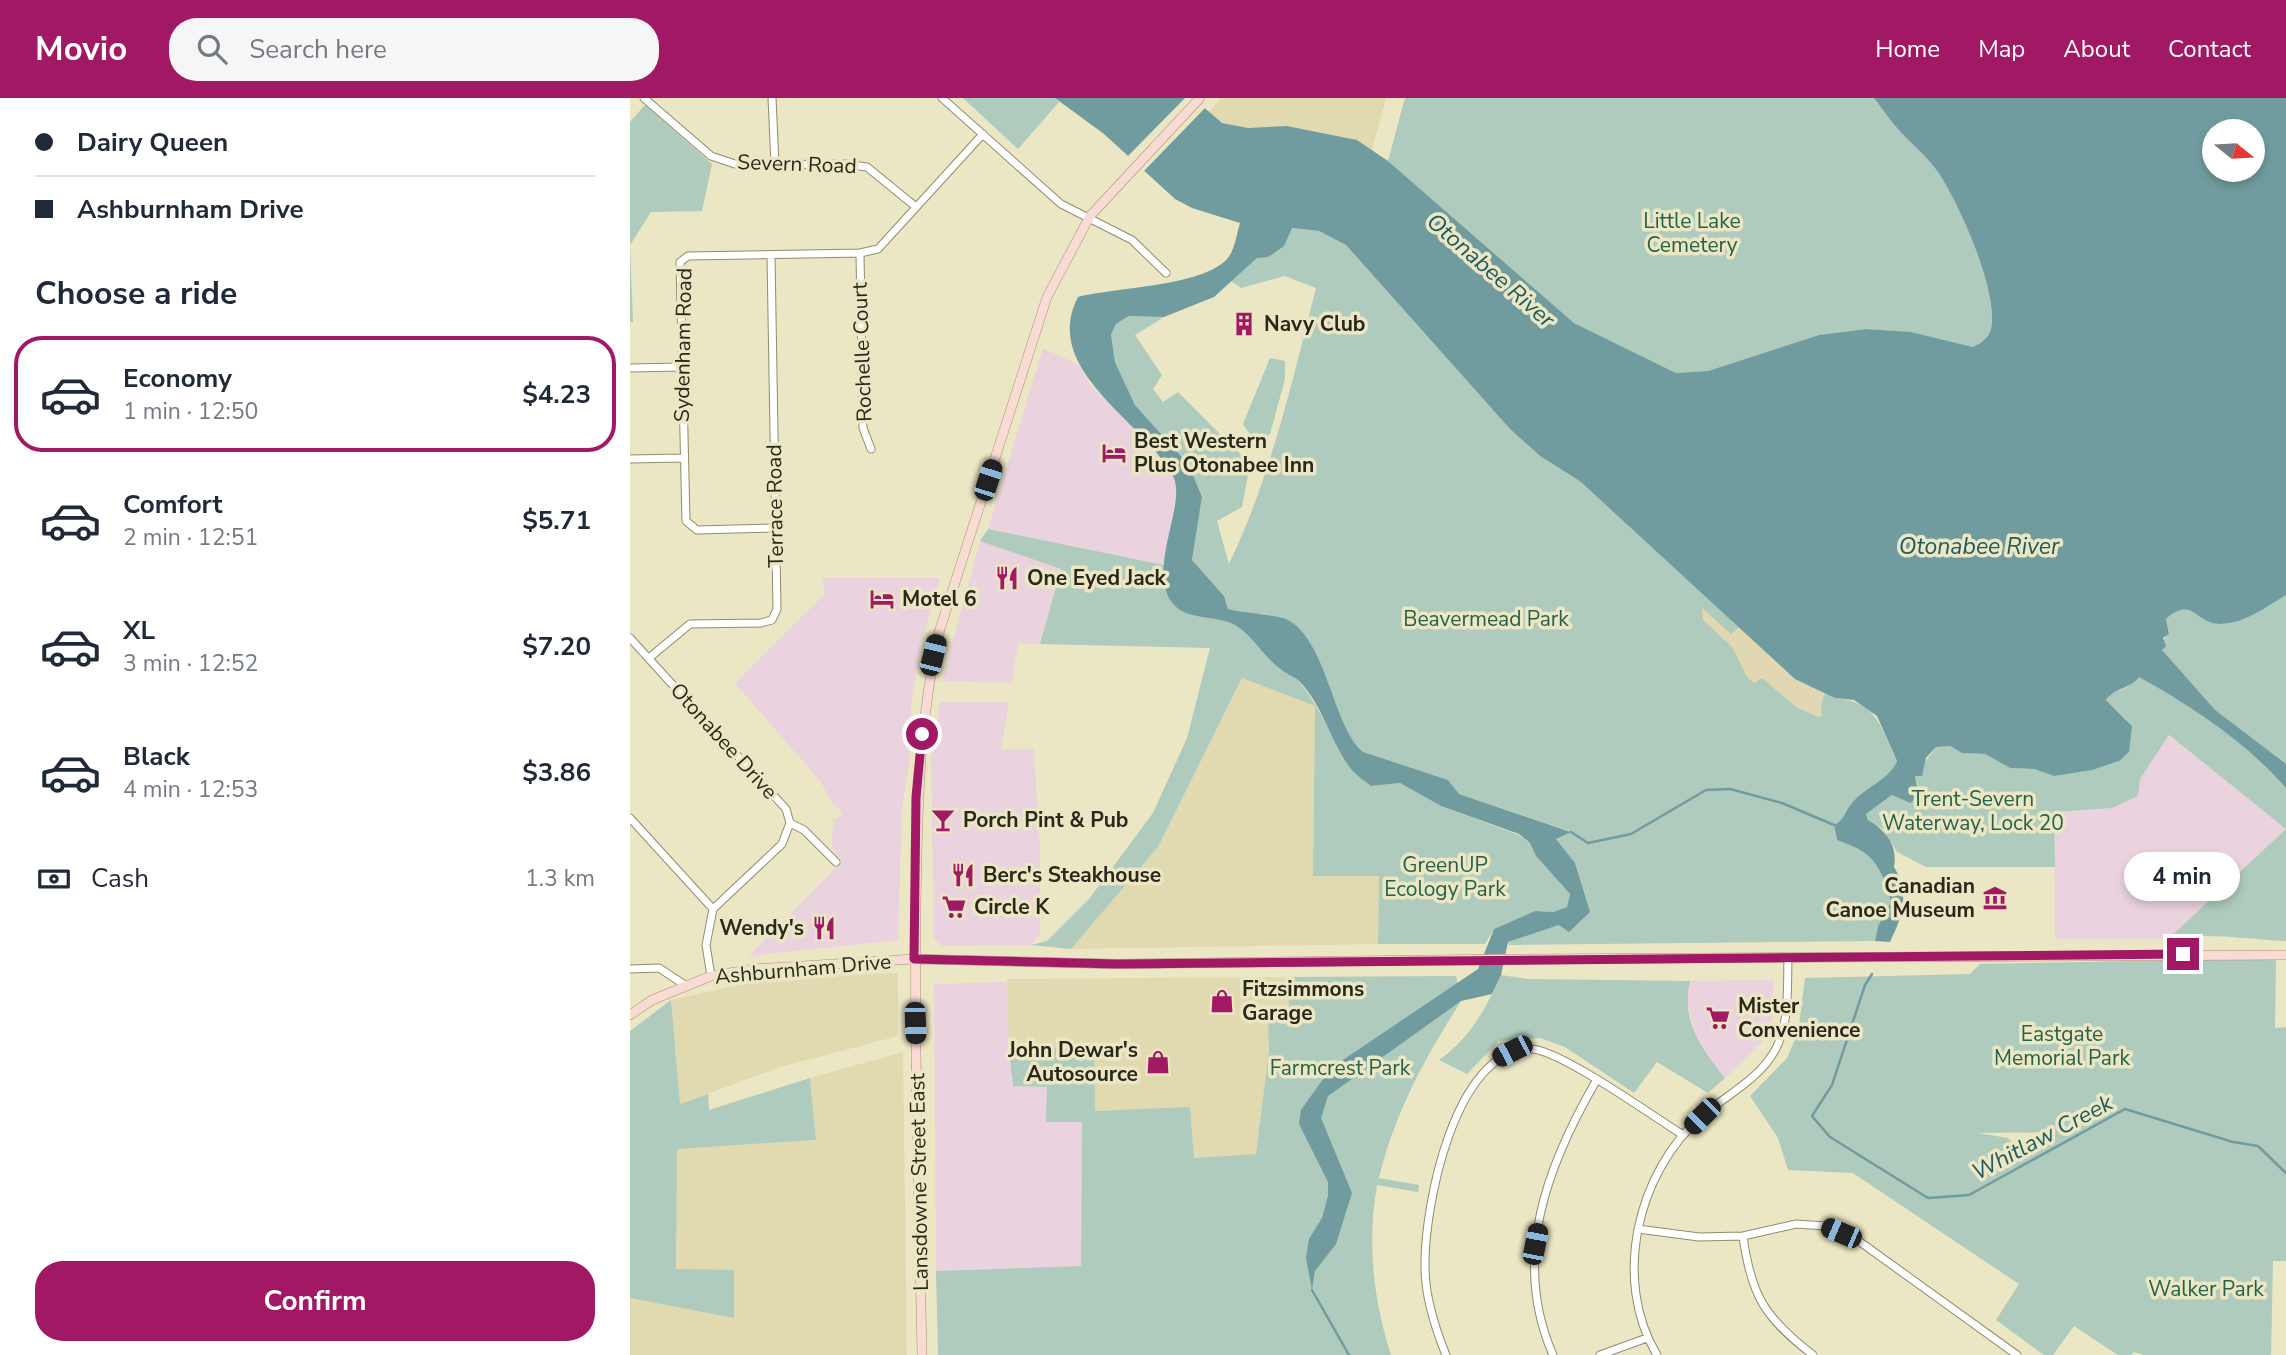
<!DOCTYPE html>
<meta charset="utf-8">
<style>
:root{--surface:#fff;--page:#f6f6f7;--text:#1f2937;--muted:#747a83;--line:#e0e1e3;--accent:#a11964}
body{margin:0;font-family:"Nunito Sans",sans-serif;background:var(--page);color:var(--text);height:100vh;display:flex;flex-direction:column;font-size:26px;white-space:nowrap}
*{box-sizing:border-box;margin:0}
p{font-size:23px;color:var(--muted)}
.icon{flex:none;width:38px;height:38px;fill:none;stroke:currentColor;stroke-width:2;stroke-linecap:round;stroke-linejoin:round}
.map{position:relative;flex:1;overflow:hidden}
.sheet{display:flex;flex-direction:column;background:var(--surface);width:630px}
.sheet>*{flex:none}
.guide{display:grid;align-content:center;height:154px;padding:0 35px;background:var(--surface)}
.needle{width:46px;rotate:108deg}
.tools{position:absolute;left:1572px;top:21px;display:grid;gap:14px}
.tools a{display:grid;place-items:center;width:63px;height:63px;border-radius:50%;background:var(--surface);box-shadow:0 4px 10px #0003;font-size:35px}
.end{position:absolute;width:32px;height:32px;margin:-16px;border:9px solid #a11964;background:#fff;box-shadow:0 0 0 4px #fff}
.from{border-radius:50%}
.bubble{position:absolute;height:49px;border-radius:24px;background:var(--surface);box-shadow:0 4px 10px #0003;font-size:23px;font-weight:700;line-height:49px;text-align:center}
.car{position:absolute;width:21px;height:42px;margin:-21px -10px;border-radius:9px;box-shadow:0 0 5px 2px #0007;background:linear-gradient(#222 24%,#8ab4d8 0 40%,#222 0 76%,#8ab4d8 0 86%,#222 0)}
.guide b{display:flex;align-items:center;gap:24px;height:66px;font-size:26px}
.guide b+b{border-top:2px solid var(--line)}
.guide i{width:18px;height:18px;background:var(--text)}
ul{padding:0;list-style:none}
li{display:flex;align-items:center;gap:21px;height:116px;margin:0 14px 10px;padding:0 21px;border:4px solid transparent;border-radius:28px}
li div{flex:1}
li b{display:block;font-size:26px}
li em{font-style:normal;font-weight:700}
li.on{border-color:var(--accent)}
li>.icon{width:63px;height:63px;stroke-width:1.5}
h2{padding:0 35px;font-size:32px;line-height:84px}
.pay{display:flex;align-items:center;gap:18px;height:77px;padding:0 35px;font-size:26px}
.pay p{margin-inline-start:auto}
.action{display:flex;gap:14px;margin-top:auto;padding:14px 35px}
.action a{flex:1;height:80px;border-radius:28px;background:var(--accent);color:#fff;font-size:28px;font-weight:700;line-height:80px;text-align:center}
header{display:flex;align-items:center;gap:42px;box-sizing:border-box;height:98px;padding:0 35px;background:var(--accent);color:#fff}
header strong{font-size:33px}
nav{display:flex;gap:38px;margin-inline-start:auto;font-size:24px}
.search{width:490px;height:63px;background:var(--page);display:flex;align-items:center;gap:18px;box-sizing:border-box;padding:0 24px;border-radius:28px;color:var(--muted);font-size:26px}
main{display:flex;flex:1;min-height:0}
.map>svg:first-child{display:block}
.commercial{fill:#ead3df}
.built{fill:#e1dab0}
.green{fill:#aecbbd;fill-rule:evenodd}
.sand{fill:#e1d7b3}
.water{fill:#719c9f;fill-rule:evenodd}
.pier{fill:#ebe6c3}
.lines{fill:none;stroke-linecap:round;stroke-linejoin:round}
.stream{stroke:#719c9f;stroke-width:2.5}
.minor-casing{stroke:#918c6b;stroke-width:9}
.major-casing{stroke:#ad8d7e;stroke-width:10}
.minor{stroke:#fff;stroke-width:7}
.major{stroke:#f8dbd2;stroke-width:9}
.route{stroke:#a11964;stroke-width:9}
.labels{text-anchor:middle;stroke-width:7;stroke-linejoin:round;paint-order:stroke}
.street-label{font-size:21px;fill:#2a281b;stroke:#ebe6c3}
.park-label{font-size:21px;fill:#246249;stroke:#ebe6c3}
.poi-label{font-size:21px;font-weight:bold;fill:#2a281b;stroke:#ebe6c3;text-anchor:start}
.water-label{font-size:23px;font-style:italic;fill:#1e5b5e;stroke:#ebe6c3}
</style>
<header>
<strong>Movio</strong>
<div class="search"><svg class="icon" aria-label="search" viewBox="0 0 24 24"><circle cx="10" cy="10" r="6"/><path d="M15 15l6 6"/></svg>Search here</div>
<nav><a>Home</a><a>Map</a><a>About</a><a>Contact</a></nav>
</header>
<main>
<section class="sheet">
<div class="guide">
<b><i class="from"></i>Dairy Queen</b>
<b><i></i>Ashburnham Drive</b>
</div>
<h2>Choose a ride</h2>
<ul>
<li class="on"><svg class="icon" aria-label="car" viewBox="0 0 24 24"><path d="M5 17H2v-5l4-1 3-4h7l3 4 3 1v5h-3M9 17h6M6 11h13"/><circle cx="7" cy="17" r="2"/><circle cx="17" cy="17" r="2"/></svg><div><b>Economy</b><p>1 min · 12:50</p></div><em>$4.23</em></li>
<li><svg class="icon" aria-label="car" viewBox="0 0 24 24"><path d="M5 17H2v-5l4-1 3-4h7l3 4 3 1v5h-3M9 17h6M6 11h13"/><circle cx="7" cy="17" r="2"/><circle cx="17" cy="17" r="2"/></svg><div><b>Comfort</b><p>2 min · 12:51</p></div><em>$5.71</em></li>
<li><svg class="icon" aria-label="car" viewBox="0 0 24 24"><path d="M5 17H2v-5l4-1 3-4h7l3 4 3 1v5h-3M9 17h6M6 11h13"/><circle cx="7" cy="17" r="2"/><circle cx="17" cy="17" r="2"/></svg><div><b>XL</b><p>3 min · 12:52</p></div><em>$7.20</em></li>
<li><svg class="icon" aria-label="car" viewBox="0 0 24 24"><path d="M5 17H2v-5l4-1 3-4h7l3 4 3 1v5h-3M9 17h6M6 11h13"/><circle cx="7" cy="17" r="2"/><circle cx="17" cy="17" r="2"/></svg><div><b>Black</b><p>4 min · 12:53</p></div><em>$3.86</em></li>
</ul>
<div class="pay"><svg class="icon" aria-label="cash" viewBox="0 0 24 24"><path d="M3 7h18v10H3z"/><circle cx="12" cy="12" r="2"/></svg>Cash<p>1.3 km</p></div>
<div class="action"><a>Confirm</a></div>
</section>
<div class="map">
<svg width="1656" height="1257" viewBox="0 0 1656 1257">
<rect width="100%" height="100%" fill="#ebe6c3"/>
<path class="commercial" d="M 413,250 L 449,267 L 460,287 L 505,329 L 543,377 L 547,389 L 534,467 L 358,431 Z
M 350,443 L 431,471 L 410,546 L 388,545 L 382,585 L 312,583 Z
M 193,480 L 310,480 L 291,546 L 281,606 L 279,666 L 272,709 L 268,842 L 119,858 L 212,763 L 202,750 L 203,722 L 213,716 L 202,704 L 190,683 L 105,585 L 194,497 Z
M 310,604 L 379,604 L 371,651 L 404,651 L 410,751 L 410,835 L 401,847 L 313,848 L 304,841 L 301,664 Z
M 1538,637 L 1656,731 L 1538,841 L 1425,841 L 1424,714 L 1482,710 L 1509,681 Z
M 1143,882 L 1143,919 L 1131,945 L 1095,980 L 1067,946 L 1056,900 L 1060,883 Z
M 376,884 L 383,988 L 417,989 L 452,1024 L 451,1168 L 306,1173 L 304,886 Z"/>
<path class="built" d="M 591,0 L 756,0 L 742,52 L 727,42 L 680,32 L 657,28 L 618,30 L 592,25 L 578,15 Z
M 612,580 L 685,608 L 683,778 L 749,778 L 748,846 L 441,851 L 528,749 Z
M 268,875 L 268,938 L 150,969 L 50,1006 L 41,902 L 140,880 Z
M 659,879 L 659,922 L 639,923 L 639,951 L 627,1056 L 564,1060 L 560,1010 L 465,1013 L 464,949 L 379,951 L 377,881 Z
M 273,954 L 277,1257 L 0,1257 L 0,1200 L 104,1220 L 46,1171 L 47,1051 L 186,1042 L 180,980 Z"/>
<path class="green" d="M 333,0 L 425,0 L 429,4 L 388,51 Z
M 775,0 L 1244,0 C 1252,10 1259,21 1267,30 C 1280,45 1297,58 1308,74 C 1329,105 1369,194 1361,231 C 1358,241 1352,245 1343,249 L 1280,234 L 1236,231 L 1189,237 L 1078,273 L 1046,275 L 944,225 L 758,63 Z
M 15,7 L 82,66 L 72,113 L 21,114 L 0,147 L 3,224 L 0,224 L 0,24 Z
M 661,130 L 689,133 L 716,147 L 880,331 L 910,358 L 951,384 L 1205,600 C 1248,604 1250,629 1267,663 C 1258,683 1236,688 1222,705 C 1214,714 1215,722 1204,727 L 1207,742 C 1244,755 1250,766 1261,804 L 1248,828 L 1245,843 L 879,847 L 878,844 L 929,827 L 950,783 L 945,765 L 926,741 L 940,733 L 829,696 L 818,682 L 733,655 C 703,631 697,540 656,521 C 648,517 612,515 598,511 L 594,498 L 562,462 L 572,399 L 559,367 L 505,307 L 485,264 L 481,237 L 486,226 L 499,218 L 534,219 L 505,237 L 532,277 L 523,291 L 533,304 L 548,294 L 620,366 L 612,409 L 587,423 L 599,466 C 641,378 662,284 686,190 L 655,178 L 611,190 L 601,183 Z
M 640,260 L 655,263 L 655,281 L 640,336 L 626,345 L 613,326 Z
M 358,431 L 534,467 C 537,538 569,503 609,529 C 620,536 630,550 639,560 C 648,570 663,576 672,587 C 697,620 709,661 741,688 L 770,685 L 811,708 L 889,737 L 900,745 L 906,758 L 940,796 L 937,809 L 923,814 L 905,813 L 864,831 L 855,846 L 748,846 L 749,778 L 683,778 L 685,608 L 612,580 L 528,749 L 441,851 L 401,847 L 417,843 L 459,801 L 523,715 L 557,640 L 580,550 L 410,546 L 431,471 L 350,443 Z
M 1656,497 L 1656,843 C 1617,841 1575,834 1538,841 L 1656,731 L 1539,637 L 1510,681 L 1508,698 L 1482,710 L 1424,714 L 1425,769 L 1296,769 L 1267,754 L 1253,731 L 1238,722 L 1236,716 L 1262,697 L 1280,705 L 1285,678 L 1306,649 L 1320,648 L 1332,655 L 1355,656 L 1380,670 L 1404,671 L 1424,678 L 1489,663 L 1497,622 L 1476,602 L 1481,596 L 1497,589 L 1539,535 L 1536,521 C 1563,497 1565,526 1590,526 C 1614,526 1636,509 1656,497 Z
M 1646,860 L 1645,930 L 1656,929 L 1656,1163 L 1643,1163 L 1641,1257 L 1514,1257 L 1504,1254 L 1501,1257 L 1488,1257 L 1444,1228 L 1423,1257 L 1414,1257 L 1366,1222 L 1389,1186 L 1223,1075 L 1158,1072 L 1148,1040 L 1120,998 L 1157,960 L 1168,935 L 1175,880 L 1340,876 L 1350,866 ZM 1420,1034 L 1397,1056 L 1390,1054 L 1378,1040 L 1348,1035 Z
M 871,877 L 898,881 L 1060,883 C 1051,924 1071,950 1095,980 L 1078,995 L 1027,964 L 1004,995 L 935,949 L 910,940 L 869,943 L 837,976 L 809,962 C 840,940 856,911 871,877 Z
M 826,878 L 831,903 C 795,960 765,1014 749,1080 L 789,1087 L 788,1094 L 747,1087 C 737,1145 743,1201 761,1257 L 308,1257 L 306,1173 L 451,1168 L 452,1024 L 416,1024 L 417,989 L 383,988 L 379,951 L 464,949 L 465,1013 L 560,1009 L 564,1060 L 626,1056 L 639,953 L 638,923 L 659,922 L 659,879 Z
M 41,902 L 50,1006 L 78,996 L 79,1012 L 180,980 L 186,1042 L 47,1051 L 46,1171 L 104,1172 L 104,1220 L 0,1200 L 0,933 Z"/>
<path class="sand" d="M 1072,510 L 1101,536 L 1109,529 L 1165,581 L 1195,595 L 1191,606 L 1192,618 L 1188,619 L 1166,609 L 1132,580 L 1124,585 L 1117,579 L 1102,549 L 1073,522 Z"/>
<path class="water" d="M 425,0 L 563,0 L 592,25 L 618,30 L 657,28 L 727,42 L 758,63 L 944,225 L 1046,275 L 1078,273 L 1189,237 L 1236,231 L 1281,234 L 1343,249 C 1351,245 1358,241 1361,231 C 1369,194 1329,105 1308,74 C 1297,58 1280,45 1267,30 C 1259,21 1252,10 1244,0 L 1656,0 L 1656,497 C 1636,509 1614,526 1590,526 C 1565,526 1563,497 1536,521 L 1539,536 L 1533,540 L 1536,548 L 1532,552 L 1585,612 L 1656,666 L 1656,690 C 1616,644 1563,609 1509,579 C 1500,591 1486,589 1476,602 L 1502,628 L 1499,654 L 1489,663 L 1462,672 L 1424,678 L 1404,671 L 1380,670 L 1355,656 L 1332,655 L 1320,648 L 1306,649 L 1296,660 L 1292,678 L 1285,678 L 1288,699 L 1280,705 L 1262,697 L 1236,716 L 1238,722 C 1256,732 1268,748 1264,769 C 1280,796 1273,817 1260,844 L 1245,843 L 1248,828 L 1261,804 C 1250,766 1244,755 1207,742 L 1204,727 C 1215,722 1214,714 1222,705 C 1236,688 1258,683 1267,663 L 1247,618 L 1224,602 L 1205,600 L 1165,581 L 951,384 L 910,358 L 880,331 L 716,147 L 689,133 L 662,130 L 654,148 L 638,159 L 627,160 L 584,199 L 534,219 L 499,218 L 486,226 L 481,237 L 485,264 L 505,307 L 559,367 L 572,399 L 562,462 L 594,498 L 598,511 C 613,515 648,517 656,521 C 697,540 703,630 733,654 L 818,682 L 829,696 L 941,734 L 926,741 L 945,765 L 960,814 L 939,834 L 929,827 L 878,844 L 871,877 L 862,896 L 831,903 L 698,998 L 691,1020 L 722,1095 L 706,1146 L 685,1173 L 682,1192 L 676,1160 L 679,1141 L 692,1120 L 698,1098 L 698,1084 L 669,1026 L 671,1012 L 701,970 L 848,871 L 864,831 L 905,813 L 923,814 L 937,809 L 940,796 L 906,758 L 900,745 L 889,736 L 811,708 L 770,685 L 741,688 C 735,683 726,677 721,671 C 701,645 693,608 670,584 C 664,578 654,575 648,569 C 634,558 625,542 611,531 C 591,514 555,526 540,502 C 519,465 557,405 543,378 C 514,323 410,272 448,199 C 483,189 580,189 600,157 C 605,149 607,135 610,125 L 562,110 L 545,101 L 474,36 ZM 1584,33 L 1622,33 L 1622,72 L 1584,72 Z"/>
<path class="pier" d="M 555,0 L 568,0 L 576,9 L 512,75 L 495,61 Z"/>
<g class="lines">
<path class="stream" d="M 941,734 L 958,745 L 1001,736 L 1076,692 L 1100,691 L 1152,705 L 1204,727
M 1242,876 L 1235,887 L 1202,987 L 1182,1018 L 1200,1039 L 1298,1100 L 1339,1097 L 1495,1011 L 1603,1044 L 1628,1048 L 1656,1075
M 682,1192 L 719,1257"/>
<g class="minor-casing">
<path id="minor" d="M 14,0 L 81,58 L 108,67 L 215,66 L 237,69 L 286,109
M 142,0 L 145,66
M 312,0 L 431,106 L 502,142 L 536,175
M 230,155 L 233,330 L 241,351
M 0,270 L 51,269
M 0,361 L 52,360
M 145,430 L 67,432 L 56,423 L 50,164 L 58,158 L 230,155 L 248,151 L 353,36
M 0,540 L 156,711 L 160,725 L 152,746 L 83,811
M 19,560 L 60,526 L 131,525 L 142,522 L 147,511 L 141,158
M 0,720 L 83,811
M 160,725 L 174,732 L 206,764
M 0,871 L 29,870 L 55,887
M 81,878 L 76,847 L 83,811
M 1008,1131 L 1069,1139 L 1113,1138 L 1166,1126 L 1196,1128 L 1226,1141 L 1387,1257
M 1113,1138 C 1121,1198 1135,1220 1183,1257
M 816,1257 C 805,1230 795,1199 795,1169 C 794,1110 824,952 900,951 C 928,950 1024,1019 1053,1037
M 923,1257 C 881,1161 917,1068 966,983
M 970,1257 L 1017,1240
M 1027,1257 C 982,1182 1007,1074 1072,1018 C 1095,998 1128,982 1144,954 C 1160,927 1157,891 1158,860"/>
</g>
<g class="major-casing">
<path id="major" d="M 0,917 L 22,902 L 81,878 L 124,871 L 284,861 L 487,866 L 878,861 L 1656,857
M 292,1257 C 289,1106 284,956 286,805 C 288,710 288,625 310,531 L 417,199 L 460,118 L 570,0"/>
</g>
<use href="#minor" class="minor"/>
<use href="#major" class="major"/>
</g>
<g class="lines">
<path class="route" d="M 292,636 L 286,699 L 284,861 L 487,866 L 1553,856"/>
</g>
<defs>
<g id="building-bare" transform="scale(1.89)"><path d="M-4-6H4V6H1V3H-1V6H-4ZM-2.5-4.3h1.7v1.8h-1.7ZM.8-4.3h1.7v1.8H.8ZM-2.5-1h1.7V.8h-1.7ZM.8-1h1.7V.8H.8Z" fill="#a11964" stroke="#ebe6c3" stroke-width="2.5" paint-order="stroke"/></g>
<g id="hotel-bare" transform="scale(1.89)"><path d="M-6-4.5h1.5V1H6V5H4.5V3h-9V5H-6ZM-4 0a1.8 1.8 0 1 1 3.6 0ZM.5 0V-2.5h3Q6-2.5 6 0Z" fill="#a11964" stroke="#ebe6c3" stroke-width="2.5" paint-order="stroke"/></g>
<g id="restaurant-bare" transform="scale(1.89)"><path d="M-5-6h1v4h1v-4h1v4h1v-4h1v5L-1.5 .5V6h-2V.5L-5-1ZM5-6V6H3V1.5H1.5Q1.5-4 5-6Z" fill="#a11964" stroke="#ebe6c3" stroke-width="2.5" paint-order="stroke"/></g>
<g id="bar-bare" transform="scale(1.89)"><path d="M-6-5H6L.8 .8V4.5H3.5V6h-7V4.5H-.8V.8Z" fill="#a11964" stroke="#ebe6c3" stroke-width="2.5" paint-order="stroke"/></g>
<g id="museum-bare" transform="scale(1.89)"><path d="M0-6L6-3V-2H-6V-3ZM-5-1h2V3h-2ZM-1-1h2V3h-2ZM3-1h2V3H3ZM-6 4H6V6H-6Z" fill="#a11964" stroke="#ebe6c3" stroke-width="2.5" paint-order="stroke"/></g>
<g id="supermarket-bare" transform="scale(1.89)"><path d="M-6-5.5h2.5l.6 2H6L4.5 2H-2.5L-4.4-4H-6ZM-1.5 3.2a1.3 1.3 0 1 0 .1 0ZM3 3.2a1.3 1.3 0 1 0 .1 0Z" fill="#a11964" stroke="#ebe6c3" stroke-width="2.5" paint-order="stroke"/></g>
<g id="shop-bare" transform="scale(1.89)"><path d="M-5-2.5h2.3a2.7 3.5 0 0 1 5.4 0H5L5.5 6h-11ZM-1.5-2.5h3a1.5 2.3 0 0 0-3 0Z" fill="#a11964" stroke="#ebe6c3" stroke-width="2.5" paint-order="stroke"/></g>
</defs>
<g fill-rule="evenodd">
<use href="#building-bare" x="614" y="226"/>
<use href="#hotel-bare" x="484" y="355"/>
<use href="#restaurant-bare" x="377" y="480"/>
<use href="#hotel-bare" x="252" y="501"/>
<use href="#bar-bare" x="313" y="722"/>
<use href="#restaurant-bare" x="333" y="777"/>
<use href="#museum-bare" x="1365" y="800"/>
<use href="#supermarket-bare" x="324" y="809"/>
<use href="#restaurant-bare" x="194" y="830"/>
<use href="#shop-bare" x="592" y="903"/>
<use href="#supermarket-bare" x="1088" y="920"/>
<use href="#shop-bare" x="528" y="964"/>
</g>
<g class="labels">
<g class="street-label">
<text transform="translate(167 66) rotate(2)" y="7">Severn Road</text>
<text transform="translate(53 247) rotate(-89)" y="7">Sydenham Road</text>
<text transform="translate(232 254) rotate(-92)" y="7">Rochelle Court</text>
<text transform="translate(145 408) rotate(-91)" y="7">Terrace Road</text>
<text transform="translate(94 643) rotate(48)" y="7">Otonabee Drive</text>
<text transform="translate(173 871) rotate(-5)" y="7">Ashburnham Drive</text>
<text transform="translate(289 1084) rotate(-91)" y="7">Lansdowne Street East</text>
</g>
<g class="park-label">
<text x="1062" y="130">Little Lake<tspan x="1062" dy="24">Cemetery</tspan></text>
<text x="856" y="528">Beavermead Park</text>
<text x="1343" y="708">Trent-Severn<tspan x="1343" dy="24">Waterway, Lock 20</tspan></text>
<text x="815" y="774">GreenUP<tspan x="815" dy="24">Ecology Park</tspan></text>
<text x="1432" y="943">Eastgate<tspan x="1432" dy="24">Memorial Park</tspan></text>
<text x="710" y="977">Farmcrest Park</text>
<text x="1576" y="1198">Walker Park</text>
</g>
<g class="poi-label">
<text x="634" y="233">Navy Club</text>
<text x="504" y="350">Best Western<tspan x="504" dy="24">Plus Otonabee Inn</tspan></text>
<text x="397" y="487">One Eyed Jack</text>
<text x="272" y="508">Motel 6</text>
<text x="333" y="729">Porch Pint &amp; Pub</text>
<text x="353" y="784">Berc's Steakhouse</text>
<text x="1345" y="795" text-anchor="end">Canadian<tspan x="1345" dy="24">Canoe Museum</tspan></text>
<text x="344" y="816">Circle K</text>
<text x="174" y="837" text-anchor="end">Wendy's</text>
<text x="612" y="898">Fitzsimmons<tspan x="612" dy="24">Garage</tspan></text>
<text x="1108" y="915">Mister<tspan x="1108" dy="24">Convenience</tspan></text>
<text x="508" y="959" text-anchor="end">John Dewar's<tspan x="508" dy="24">Autosource</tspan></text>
</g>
<g class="water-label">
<text transform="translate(861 172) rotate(41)" y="8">Otonabee River</text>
<text x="1349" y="456">Otonabee River</text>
<text transform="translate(1412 1039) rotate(-28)" y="8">Whitlaw Creek</text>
</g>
</g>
</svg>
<div class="tools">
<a><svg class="needle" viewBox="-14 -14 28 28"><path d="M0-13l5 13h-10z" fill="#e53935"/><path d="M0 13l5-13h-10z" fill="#747a83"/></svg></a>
</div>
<i class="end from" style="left:292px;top:636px"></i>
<i class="end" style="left:1553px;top:856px"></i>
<div class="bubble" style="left:1494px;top:754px;width:116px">4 min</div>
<i class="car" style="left:358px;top:382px;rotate:18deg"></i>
<i class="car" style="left:303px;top:557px;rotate:14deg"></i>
<i class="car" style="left:285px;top:925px;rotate:178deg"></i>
<i class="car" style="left:882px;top:953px;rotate:243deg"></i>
<i class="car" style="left:1072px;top:1018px;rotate:225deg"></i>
<i class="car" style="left:1211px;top:1135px;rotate:293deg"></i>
<i class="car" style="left:905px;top:1146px;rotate:11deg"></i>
</div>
</main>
